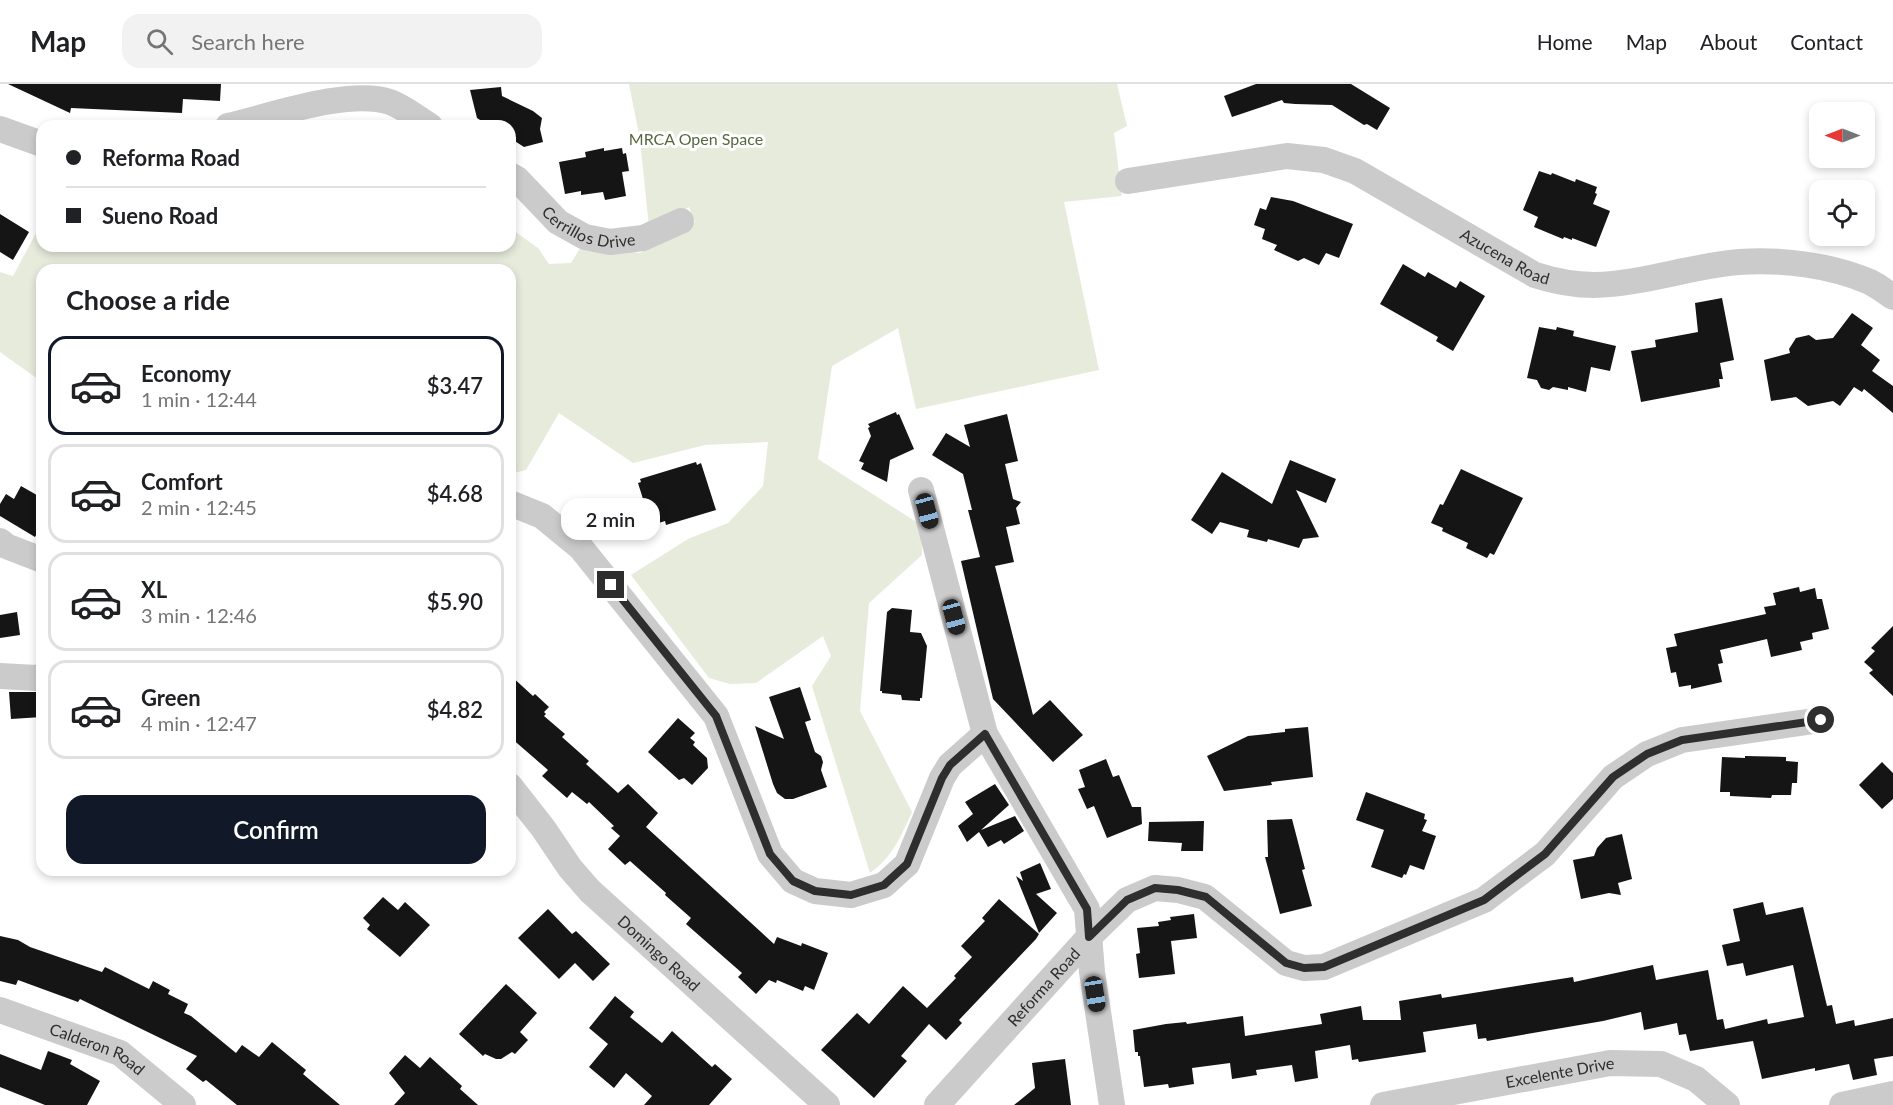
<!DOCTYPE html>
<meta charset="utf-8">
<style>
:root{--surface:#fff;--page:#f2f2f2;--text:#202124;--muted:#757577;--line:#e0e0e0;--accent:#111827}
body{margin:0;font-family:Lato,sans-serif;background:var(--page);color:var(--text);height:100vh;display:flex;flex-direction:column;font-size:22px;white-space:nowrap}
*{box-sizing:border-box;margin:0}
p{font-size:20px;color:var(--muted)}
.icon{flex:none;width:33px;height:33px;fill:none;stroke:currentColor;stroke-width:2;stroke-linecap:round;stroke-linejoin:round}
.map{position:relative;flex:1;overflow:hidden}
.panel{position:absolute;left:36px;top:180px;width:480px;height:612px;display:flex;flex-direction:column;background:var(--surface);border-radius:18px;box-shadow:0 3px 9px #0003}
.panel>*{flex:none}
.banner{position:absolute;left:36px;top:36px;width:480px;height:132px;border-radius:18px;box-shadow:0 3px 9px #0003;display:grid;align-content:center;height:132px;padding:0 30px;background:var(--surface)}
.needle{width:39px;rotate:270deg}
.tools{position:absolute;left:1809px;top:18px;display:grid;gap:12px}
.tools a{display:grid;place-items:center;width:66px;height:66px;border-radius:12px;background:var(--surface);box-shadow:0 3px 9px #0003;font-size:30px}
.end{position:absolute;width:27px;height:27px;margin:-14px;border:8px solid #2e2e2e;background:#fff;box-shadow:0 0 0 3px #fff}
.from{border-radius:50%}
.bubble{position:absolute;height:42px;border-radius:18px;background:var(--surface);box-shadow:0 3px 9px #0003;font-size:20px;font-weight:600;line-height:42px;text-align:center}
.car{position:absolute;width:18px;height:36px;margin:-18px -9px;border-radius:8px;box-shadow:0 0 4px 2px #0007;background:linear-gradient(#222 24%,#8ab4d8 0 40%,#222 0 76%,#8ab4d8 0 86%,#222 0)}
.banner b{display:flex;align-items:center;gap:21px;height:57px;font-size:22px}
.banner b+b{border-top:2px solid var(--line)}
.banner i{width:15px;height:15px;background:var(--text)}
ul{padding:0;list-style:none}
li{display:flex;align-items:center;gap:18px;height:99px;margin:0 12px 9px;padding:0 18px;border:3px solid var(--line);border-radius:18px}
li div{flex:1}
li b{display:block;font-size:22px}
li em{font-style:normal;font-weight:600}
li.selected{border-color:var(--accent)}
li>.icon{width:54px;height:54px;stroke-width:1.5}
h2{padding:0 30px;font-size:27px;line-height:72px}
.action{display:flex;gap:12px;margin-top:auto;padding:12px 30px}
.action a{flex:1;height:69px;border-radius:18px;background:var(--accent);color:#fff;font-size:24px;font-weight:600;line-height:69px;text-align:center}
header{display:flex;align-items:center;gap:36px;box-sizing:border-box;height:84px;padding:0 30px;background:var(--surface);border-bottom:2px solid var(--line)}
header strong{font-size:28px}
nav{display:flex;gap:33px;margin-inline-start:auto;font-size:21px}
.search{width:420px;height:54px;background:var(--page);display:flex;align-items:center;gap:15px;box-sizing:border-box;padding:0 21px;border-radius:18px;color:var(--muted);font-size:22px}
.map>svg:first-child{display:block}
.green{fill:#e6ebdc}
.building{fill:#151515}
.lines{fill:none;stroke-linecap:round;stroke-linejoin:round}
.street{stroke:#cbcbcb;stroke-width:26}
.route{stroke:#2e2e2e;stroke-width:8}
.labels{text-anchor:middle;stroke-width:6;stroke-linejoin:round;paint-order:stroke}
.park-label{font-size:16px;fill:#57683e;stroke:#fff}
.street-label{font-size:16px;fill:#2e2e2e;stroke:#fff}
</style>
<header>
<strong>Map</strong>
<div class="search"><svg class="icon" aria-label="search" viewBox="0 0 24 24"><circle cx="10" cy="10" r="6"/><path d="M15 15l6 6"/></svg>Search here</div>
<nav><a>Home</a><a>Map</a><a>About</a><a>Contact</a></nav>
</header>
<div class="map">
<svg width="1893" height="1021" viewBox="0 0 1893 1021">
<rect width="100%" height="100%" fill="#fff"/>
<path class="green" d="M 629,0 L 1117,0 L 1127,42 L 1114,49 L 1122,112 L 1064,118 L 1099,286 L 916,325 L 898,244 L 832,282 L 818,375 L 921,441 L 922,471 L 869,519 L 860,627 L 912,728 C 901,752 892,774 870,789 L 812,602 L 831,572 L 823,552 L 756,599 L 730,600 L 709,594 L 631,491 L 688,455 L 728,439 L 763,402 L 768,358 L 705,361 L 633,379 L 559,329 L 526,386 L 510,390 L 510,186 L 42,186 L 42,298 L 0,268 L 0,188 L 13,192 L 42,138 L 42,162 L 510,162 L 510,144 L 538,164 L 549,180 L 571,179 L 582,161 L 640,169 L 695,138 L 689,123 L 649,143 L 640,56 Z"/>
<path class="building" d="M 8,0 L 221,0 L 220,17 L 183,15 L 182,29 L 71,24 L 70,29 Z
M 1256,0 L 1351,0 L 1390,24 L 1377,46 L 1367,40 L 1364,41 L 1332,21 L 1295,20 L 1284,19 L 1282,16 L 1232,33 L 1224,12 Z
M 501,3 L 502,12 L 533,27 L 542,34 L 540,45 L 543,58 L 524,63 L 510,54 L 510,42 L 489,42 L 477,34 L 470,6 Z
M 604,64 L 604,67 L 622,64 L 623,70 L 626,69 L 629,87 L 622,88 L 626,112 L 605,116 L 603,108 L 581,111 L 581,107 L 565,110 L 559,78 L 586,73 L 585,68 Z
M 1539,87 L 1551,91 L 1552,89 L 1575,98 L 1576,95 L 1597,103 L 1595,109 L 1597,110 L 1593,120 L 1610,127 L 1596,163 L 1572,154 L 1572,156 L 1564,153 L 1563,155 L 1534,143 L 1538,133 L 1523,126 Z
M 1271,113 L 1293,117 L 1353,140 L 1339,174 L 1326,169 L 1319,181 L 1304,174 L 1298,177 L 1274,166 L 1277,161 L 1262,155 L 1265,145 L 1254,141 L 1260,124 L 1266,126 Z
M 0,130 L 29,148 L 13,176 L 0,168 Z
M 1403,180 L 1425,193 L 1428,188 L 1456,204 L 1460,197 L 1485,212 L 1453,267 L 1436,257 L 1438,253 L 1380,220 Z
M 1722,214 L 1734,276 L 1720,279 L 1723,295 L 1719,295 L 1720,303 L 1641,318 L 1631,267 L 1656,263 L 1655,256 L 1698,248 L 1695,219 Z
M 1852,229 L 1873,244 L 1861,261 L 1880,276 L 1872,287 L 1893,302 L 1893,329 L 1864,305 L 1862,308 L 1854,303 L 1840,322 L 1833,317 L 1808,322 L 1796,313 L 1771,317 L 1764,276 L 1790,269 L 1789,265 L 1796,254 L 1809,251 L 1816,256 L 1833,254 Z
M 1539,243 L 1556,246 L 1557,243 L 1574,247 L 1573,252 L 1616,262 L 1610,287 L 1591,283 L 1586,308 L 1568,303 L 1568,306 L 1553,303 L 1549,306 L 1541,304 L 1537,296 L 1527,294 Z
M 896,328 L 897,331 L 899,330 L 914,365 L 890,376 L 887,398 L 861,385 L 864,379 L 859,377 L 871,352 L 868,344 L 870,343 L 868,340 Z
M 1007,330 L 1018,377 L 1005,380 L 1013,415 L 1021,418 L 1016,424 L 1020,440 L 1006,443 L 1014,478 L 995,482 L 1033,631 L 1050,616 L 1083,651 L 1053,678 L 993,615 L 961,477 L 980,473 L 968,426 L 972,426 L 963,390 L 932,371 L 946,349 L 970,363 L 964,341 Z
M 1290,376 L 1336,395 L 1326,419 L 1296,406 L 1319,453 L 1303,455 L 1299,464 L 1268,455 L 1267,458 L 1247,453 L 1249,446 L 1220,438 L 1212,450 L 1191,436 L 1222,388 L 1272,420 Z
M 696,378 L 697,381 L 701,379 L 716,426 L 666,441 L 665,437 L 649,442 L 641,415 L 643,415 L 638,399 L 641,398 L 640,395 Z
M 1461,385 L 1523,414 L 1494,471 L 1490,469 L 1487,474 L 1466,464 L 1468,459 L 1442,447 L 1443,444 L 1431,439 L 1440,420 L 1443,421 Z
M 21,402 L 42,414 L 42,441 L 35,453 L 0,432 L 0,420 L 6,410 L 14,415 Z
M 1799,503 L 1800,508 L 1815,504 L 1817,515 L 1822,515 L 1829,545 L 1812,549 L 1813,555 L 1800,558 L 1802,566 L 1771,573 L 1767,555 L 1720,566 L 1723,579 L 1718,580 L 1722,598 L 1691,605 L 1691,601 L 1679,603 L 1676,588 L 1671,589 L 1666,564 L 1677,562 L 1674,550 L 1766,530 L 1764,523 L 1776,521 L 1773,509 Z
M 892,524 L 912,526 L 910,548 L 921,549 L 927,562 L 922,614 L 920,614 L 920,617 L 902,616 L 901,611 L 882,609 L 882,607 L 880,607 L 887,528 Z
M 17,528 L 20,551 L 0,554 L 0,531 Z
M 1893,542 L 1893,612 L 1869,589 L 1873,586 L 1864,578 L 1875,567 L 1871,564 Z
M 510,591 L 533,612 L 535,610 L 549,623 L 544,628 L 546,630 L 544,632 L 565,650 L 562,653 L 589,677 L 586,680 L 618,709 L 628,700 L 658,729 L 646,743 L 774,860 L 777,853 L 801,862 L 802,859 L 828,869 L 814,906 L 805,902 L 803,907 L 777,896 L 776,899 L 769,896 L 756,910 L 738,893 L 742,889 L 686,840 L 691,834 L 665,811 L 666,809 L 630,777 L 625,781 L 608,765 L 620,752 L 611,744 L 614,742 L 589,718 L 587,720 L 572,708 L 567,714 L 542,692 L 548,686 L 510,653 Z
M 800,603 L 811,636 L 805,638 L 815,668 L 821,672 L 823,678 L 821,686 L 827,703 L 793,715 L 785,715 L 777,709 L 773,700 L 755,642 L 784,655 L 769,613 Z
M 9,608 L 42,608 L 42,633 L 11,635 Z
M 678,634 L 695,649 L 690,654 L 695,658 L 693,661 L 707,674 L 708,684 L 692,701 L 684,694 L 679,696 L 648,668 Z
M 1308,643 L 1313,693 L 1271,698 L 1272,701 L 1224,707 L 1207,672 L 1248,652 L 1285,648 L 1285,645 Z
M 1745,672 L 1786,673 L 1786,677 L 1798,678 L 1797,699 L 1792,699 L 1791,711 L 1772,711 L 1771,714 L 1730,712 L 1730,708 L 1720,708 L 1722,673 L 1745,674 Z
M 1106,675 L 1113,693 L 1119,691 L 1132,723 L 1141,723 L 1142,740 L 1107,754 L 1094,722 L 1087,725 L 1078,705 L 1085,703 L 1079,686 Z
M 1882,678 L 1893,689 L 1893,715 L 1882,725 L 1859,701 Z
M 995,700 L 1009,721 L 981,746 L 1015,732 L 1024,747 L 1004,760 L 1001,756 L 988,763 L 979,748 L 967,758 L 958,742 L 973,730 L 965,718 Z
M 1366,708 L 1425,730 L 1424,735 L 1427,736 L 1422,747 L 1436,752 L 1424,786 L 1410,781 L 1406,791 L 1404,790 L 1402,794 L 1371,783 L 1384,746 L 1356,736 Z
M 1292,735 L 1305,785 L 1302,786 L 1312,822 L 1280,830 L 1265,773 L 1268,773 L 1267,736 Z
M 1204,737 L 1203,767 L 1181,767 L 1182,759 L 1148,757 L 1149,738 Z
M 1622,750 L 1632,795 L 1618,799 L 1621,811 L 1609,809 L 1581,815 L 1573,776 L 1594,772 L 1597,764 L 1606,754 Z
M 1040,779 L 1051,805 L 1036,810 L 1057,829 L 1039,849 L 1016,792 L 1023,797 L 1020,788 Z
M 383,813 L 398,826 L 405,818 L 430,841 L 400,873 L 367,845 L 370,841 L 363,834 Z
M 999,815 L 1039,850 L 1036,855 L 959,936 L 962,939 L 946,956 L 929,940 L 901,972 L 907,977 L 874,1014 L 821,966 L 857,929 L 869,940 L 903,902 L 927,924 L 956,894 L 954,892 L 972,873 L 961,862 L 985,837 L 982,834 Z
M 1763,818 L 1766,831 L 1803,823 L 1827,922 L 1832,921 L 1836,940 L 1854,936 L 1855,942 L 1893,934 L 1893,972 L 1874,975 L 1877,991 L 1853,996 L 1849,980 L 1815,987 L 1815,984 L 1762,995 L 1753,957 L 1690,967 L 1686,950 L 1679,951 L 1677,939 L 1644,946 L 1641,928 L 1603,937 L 1487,957 L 1486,954 L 1478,955 L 1476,940 L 1423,948 L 1426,968 L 1359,978 L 1358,975 L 1352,976 L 1350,961 L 1315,967 L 1318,994 L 1295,998 L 1292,981 L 1256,986 L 1257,991 L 1232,995 L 1230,979 L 1192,984 L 1194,1000 L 1169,1004 L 1168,1000 L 1144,1003 L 1140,972 L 1138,972 L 1138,968 L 1135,968 L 1133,946 L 1166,940 L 1186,938 L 1187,940 L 1243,932 L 1245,952 L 1322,940 L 1320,930 L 1361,922 L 1363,936 L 1401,936 L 1399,917 L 1441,910 L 1442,914 L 1573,893 L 1574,898 L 1653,881 L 1656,896 L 1708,886 L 1717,936 L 1723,935 L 1725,945 L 1767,935 L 1768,940 L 1804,933 L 1793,881 L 1746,892 L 1743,879 L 1727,882 L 1722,861 L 1740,857 L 1733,825 Z
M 548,825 L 572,850 L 576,847 L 610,880 L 593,897 L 575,879 L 559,895 L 518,854 Z
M 1194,830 L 1197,854 L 1171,857 L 1175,890 L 1139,894 L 1136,870 L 1140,869 L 1137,844 L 1159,842 L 1158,838 L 1171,836 L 1170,833 Z
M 0,852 L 18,856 L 30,863 L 102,888 L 105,883 L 149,905 L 153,897 L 170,906 L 168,910 L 188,920 L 184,929 L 191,932 L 236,969 L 242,961 L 259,973 L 272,958 L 306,986 L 303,990 L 340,1021 L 237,1021 L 206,996 L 203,998 L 186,985 L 197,972 L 80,915 L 78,918 L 18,896 L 16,901 L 0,897 Z
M 506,900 L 537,929 L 520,948 L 528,956 L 515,970 L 512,968 L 501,975 L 496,975 L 485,970 L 483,972 L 459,950 Z
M 615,912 L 634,928 L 630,933 L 662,959 L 672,947 L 712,983 L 715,980 L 732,995 L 709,1021 L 644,1021 L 652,1012 L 626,989 L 614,1004 L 589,983 L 608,960 L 589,944 Z
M 48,967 L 72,976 L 70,980 L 100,997 L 87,1021 L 45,1021 L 0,1003 L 0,970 L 41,986 Z
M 405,971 L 420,984 L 430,973 L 462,1002 L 460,1005 L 478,1021 L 394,1021 L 405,1009 L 389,989 Z
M 1065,975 L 1071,1021 L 1014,1021 L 1035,1004 L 1032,979 Z"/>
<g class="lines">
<g class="street">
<path d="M 228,42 C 271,32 349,4 390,18 C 404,23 417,34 430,42"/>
<path d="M 0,45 L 42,60"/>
<path id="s1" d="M 510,91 L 517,95 L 558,138 L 585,153 L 610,158 L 643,154 L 681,137"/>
<path id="s2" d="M 1128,97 L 1287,72 L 1324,76 L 1355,87 L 1535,191 C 1554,197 1573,201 1594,201 C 1643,200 1690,182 1739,178 C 1782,175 1830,181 1870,198 C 1878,202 1886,208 1893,213"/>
<path d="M 921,406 L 985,650 L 1087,825 L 1092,888 L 1112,1021"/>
<path d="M 510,419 L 542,432 L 581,464 L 716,632 L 770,770 L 793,797 L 815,807 L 851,811 L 884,801 L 907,780 L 942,694 L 950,681 L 985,650"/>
<path d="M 0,457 L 6,462 L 42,476"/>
<path d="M 0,592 L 36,594 L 42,592"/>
<path id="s3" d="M 510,702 L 543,744 L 570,784 L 590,807 L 827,1021"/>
<path id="s4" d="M 0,926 L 120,969 L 183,1021"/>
<path id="s5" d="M 937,1021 L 1089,853 L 1127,816 L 1155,804 L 1178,806 L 1205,813 L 1286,879 L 1304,884 L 1324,883 L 1484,816 L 1545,770 L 1613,693 L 1647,670 L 1682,656 L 1821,636"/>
<path id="s6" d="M 1383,1021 L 1610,979 L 1661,980 L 1696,995 L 1727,1021"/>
<path d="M 1842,1021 L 1893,1010"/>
</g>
</g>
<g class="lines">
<path class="route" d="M 611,501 L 716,632 L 770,770 L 793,797 L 815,807 L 851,811 L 884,801 L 907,780 L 942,694 L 950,681 L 985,650 L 1087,825 L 1089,853 L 1127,816 L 1155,804 L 1178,806 L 1206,813 L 1286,879 L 1304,884 L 1324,883 L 1484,816 L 1545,770 L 1613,693 L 1647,670 L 1682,656 L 1821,636"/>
</g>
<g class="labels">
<g class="park-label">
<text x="696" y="61">MRCA Open Space</text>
</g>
<g class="street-label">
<text dy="6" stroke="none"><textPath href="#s1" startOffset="99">Cerrillos Drive</textPath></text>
<text dy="6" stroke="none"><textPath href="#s2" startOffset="404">Azucena Road</textPath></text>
<text dy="6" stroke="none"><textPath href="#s3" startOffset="225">Domingo Road</textPath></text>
<text dy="6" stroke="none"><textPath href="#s5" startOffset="159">Reforma Road</textPath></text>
<text dy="6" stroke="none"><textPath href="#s4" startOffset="105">Calderon Road</textPath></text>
<text dy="6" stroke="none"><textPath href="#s6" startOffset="180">Excelente Drive</textPath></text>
</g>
</g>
</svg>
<div class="tools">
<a><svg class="needle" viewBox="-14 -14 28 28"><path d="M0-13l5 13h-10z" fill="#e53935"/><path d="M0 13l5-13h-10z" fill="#757577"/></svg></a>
<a><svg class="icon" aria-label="locate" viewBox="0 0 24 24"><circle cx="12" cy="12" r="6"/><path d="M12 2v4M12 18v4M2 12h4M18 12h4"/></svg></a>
</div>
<i class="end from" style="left:1821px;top:636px"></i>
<i class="end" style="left:611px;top:501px"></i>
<div class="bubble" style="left:561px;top:414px;width:99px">2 min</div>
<i class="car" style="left:927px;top:427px;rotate:165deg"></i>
<i class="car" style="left:954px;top:533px;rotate:165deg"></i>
<i class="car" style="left:1095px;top:910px;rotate:171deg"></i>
<div class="banner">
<b><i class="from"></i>Reforma Road</b>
<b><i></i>Sueno Road</b>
</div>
<section class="panel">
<h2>Choose a ride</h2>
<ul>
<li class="selected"><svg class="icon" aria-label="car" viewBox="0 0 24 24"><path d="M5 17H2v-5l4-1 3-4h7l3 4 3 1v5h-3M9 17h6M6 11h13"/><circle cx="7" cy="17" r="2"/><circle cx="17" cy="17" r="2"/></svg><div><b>Economy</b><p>1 min · 12:44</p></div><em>$3.47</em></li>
<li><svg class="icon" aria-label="car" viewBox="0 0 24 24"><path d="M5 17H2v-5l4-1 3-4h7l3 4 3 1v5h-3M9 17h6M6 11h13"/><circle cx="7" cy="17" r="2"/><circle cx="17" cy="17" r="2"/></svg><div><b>Comfort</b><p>2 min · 12:45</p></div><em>$4.68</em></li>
<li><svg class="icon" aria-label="car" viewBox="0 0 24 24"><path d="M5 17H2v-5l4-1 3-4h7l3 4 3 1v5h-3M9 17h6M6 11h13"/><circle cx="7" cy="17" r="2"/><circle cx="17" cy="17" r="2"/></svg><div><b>XL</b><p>3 min · 12:46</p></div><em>$5.90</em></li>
<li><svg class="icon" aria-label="car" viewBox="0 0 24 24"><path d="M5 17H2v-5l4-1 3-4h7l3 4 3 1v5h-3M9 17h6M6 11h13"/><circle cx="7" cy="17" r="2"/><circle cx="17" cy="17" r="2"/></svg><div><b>Green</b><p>4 min · 12:47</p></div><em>$4.82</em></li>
</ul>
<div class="action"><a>Confirm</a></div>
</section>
</div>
